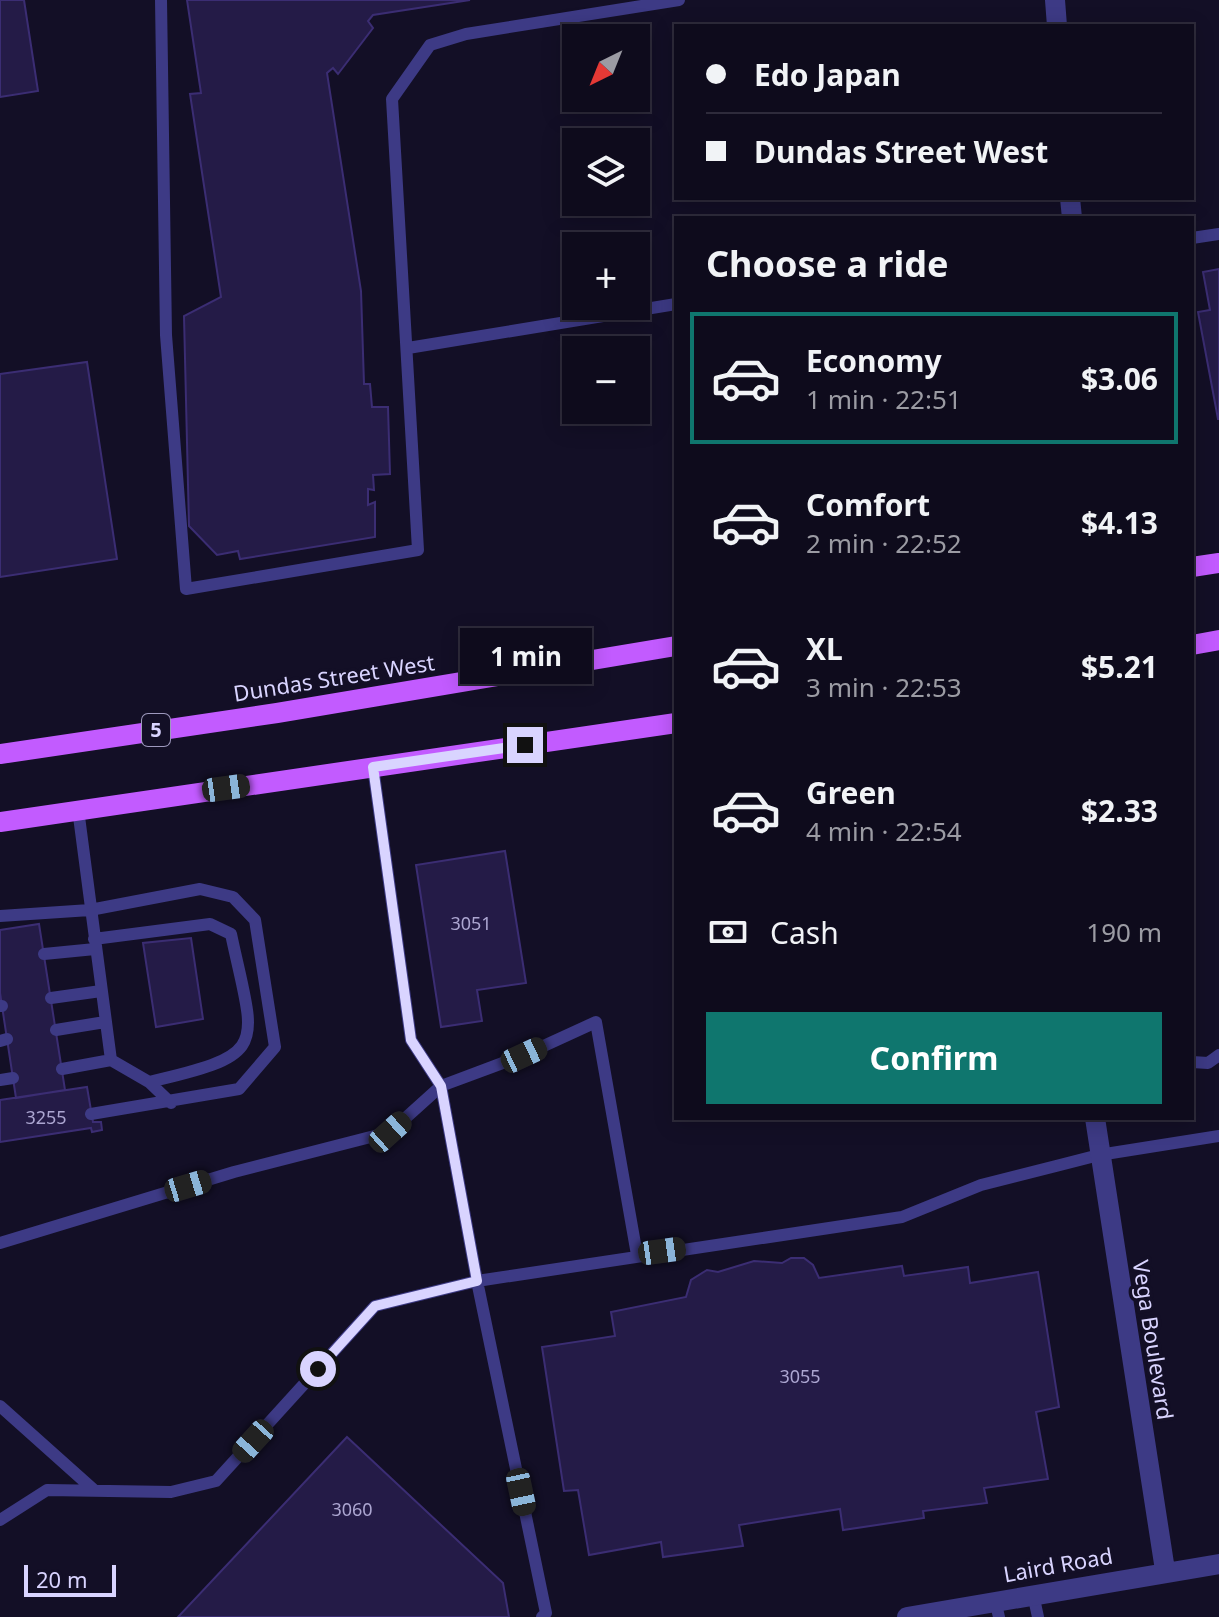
<!DOCTYPE html>
<meta charset="utf-8">
<style>
:root{--surface:#0e0b1c;--page:#171425;--text:#f1f3f6;--muted:#9b9ba3;--line:#2e2b3b;--accent:#0f766e}
body{margin:0;font-family:"Noto Sans",sans-serif;background:var(--page);color:var(--text);height:100vh;display:flex;flex-direction:column;font-size:30px;white-space:nowrap}
*{box-sizing:border-box;margin:0}
p{font-size:26px;color:var(--muted)}
.icon{flex:none;width:44px;height:44px;fill:none;stroke:currentColor;stroke-width:2;stroke-linecap:round;stroke-linejoin:round}
.map{position:relative;flex:1;overflow:hidden}
.details{position:absolute;left:674px;top:216px;width:520px;height:904px;display:flex;flex-direction:column;background:var(--surface);border-radius:0px;box-shadow:0 4px 20px #0003,0 0 0 2px var(--line)}
.details>*{flex:none}
.top-card{position:absolute;left:674px;top:24px;width:520px;height:176px;border-radius:0px;box-shadow:0 4px 20px #0003,0 0 0 2px var(--line);display:grid;align-content:center;height:176px;padding:0 32px;background:var(--surface)}
.needle{width:52px;rotate:223deg}
.buttons{position:absolute;left:562px;top:24px;display:grid;gap:16px}
.buttons a{display:grid;place-items:center;width:88px;height:88px;border-radius:0px;background:var(--surface);box-shadow:0 4px 20px #0003,0 0 0 2px var(--line);font-size:40px}
.scale{position:absolute;left:24px;bottom:20px;width:92px;box-sizing:border-box;padding-left:8px;border:4px solid #d9d4ff;border-top:0;font-size:22px;line-height:28px;white-space:nowrap;color:#d9d4ff;-webkit-text-stroke:6px #130f26;paint-order:stroke}
.end{position:absolute;width:36px;height:36px;margin:-18px;border:10px solid #d9d4ff;background:#111;box-shadow:0 0 0 4px #111}
.from{border-radius:50%}
.bubble{position:absolute;height:56px;border-radius:0px;background:var(--surface);box-shadow:0 4px 20px #0003,0 0 0 2px var(--line);font-size:26px;font-weight:700;line-height:56px;text-align:center}
.car{position:absolute;width:24px;height:48px;margin:-24px -12px;border-radius:10px;box-shadow:0 0 6px 2px #0007;background:linear-gradient(#222 24%,#8ab4d8 0 40%,#222 0 76%,#8ab4d8 0 86%,#222 0)}
.top-card b{display:flex;align-items:center;gap:28px;height:76px;font-size:30px}
.top-card b+b{border-top:2px solid var(--line)}
.top-card i{width:20px;height:20px;background:var(--text)}
ul{padding:0;list-style:none}
li{display:flex;align-items:center;gap:24px;height:132px;margin:0 16px 12px;padding:0 16px;border:4px solid transparent;border-radius:0px}
li div{flex:1}
li b{display:block;font-size:30px}
li em{font-style:normal;font-weight:700}
li.selected{border-color:var(--accent)}
li>.icon{width:72px;height:72px;stroke-width:1.5}
h2{padding:0 32px;font-size:36px;line-height:96px}
.pay{display:flex;align-items:center;gap:20px;height:88px;padding:0 32px;font-size:30px}
.pay p{margin-inline-start:auto}
.cta{display:flex;gap:16px;margin-top:auto;padding:16px 32px}
.cta a{flex:1;height:92px;border-radius:0px;background:var(--accent);color:#fff;font-size:32px;font-weight:700;line-height:92px;text-align:center}
.map>svg:first-child{display:block}
.building{fill:#241b47;stroke:#3b2d73;stroke-width:2}
.lines{fill:none;stroke-linecap:round;stroke-linejoin:round}
.service{stroke:#3d3a85;stroke-width:12}
.tertiary{stroke:#3d3a85;stroke-width:20}
.primary{stroke:#c25bff;stroke-width:20}
.route{stroke:#d9d4ff;stroke-width:10}
.labels{text-anchor:middle;stroke-width:7;stroke-linejoin:round;paint-order:stroke}
.number-label{font-size:18px;fill:#aca6d1}
.shield{fill:#130f26;stroke:#9e99be;stroke-width:2}
.shield-label{font-size:20px;font-weight:bold;fill:#d9d4ff}
.street-label{font-size:22px;fill:#d9d4ff;stroke:#130f26}
</style>
<div class="map">
<svg width="1219" height="1617" viewBox="0 0 1219 1617">
<rect width="100%" height="100%" fill="#130f26"/>
<path class="building" d="M 0,0 L 24,0 L 38,91 L 0,97 Z
M 187,0 L 470,0 L 373,15 L 368,21 L 373,28 L 338,74 L 333,68 L 327,73 L 361,291 L 364,384 L 370,384 L 372,407 L 388,407 L 390,474 L 373,475 L 374,490 L 368,489 L 368,505 L 375,502 L 375,537 L 240,559 L 238,551 L 217,555 L 189,526 L 184,316 L 221,297 L 190,94 L 201,93 Z
M 1219,269 L 1219,419 L 1218,419 L 1198,312 L 1210,310 L 1203,272 Z
M 87,362 L 117,559 L 0,577 L 0,374 Z
M 505,851 L 526,983 L 477,990 L 482,1021 L 441,1027 L 416,865 Z
M 39,924 L 65,1090 L 16,1098 L 0,993 L 0,930 Z
M 191,938 L 203,1019 L 156,1027 L 143,943 Z
M 87,1087 L 93,1122 L 101,1122 L 102,1130 L 92,1132 L 91,1128 L 0,1142 L 0,1100 Z
M 791,1258 L 804,1258 L 813,1265 L 819,1278 L 902,1266 L 904,1276 L 968,1267 L 970,1283 L 1038,1272 L 1059,1407 L 1036,1412 L 1048,1479 L 984,1488 L 987,1503 L 923,1511 L 924,1518 L 843,1530 L 840,1509 L 739,1525 L 743,1546 L 663,1557 L 661,1542 L 589,1555 L 578,1490 L 564,1491 L 542,1347 L 615,1336 L 611,1312 L 686,1297 L 691,1280 L 707,1270 L 718,1272 L 754,1261 L 782,1263 Z
M 347,1437 L 503,1583 L 509,1617 L 178,1617 Z"/>
<g class="lines">
<path class="service" d="M 161,0 L 166,335 L 186,589 L 418,550 L 392,99 L 430,45 L 466,34 L 679,0
M 1192,238 L 1219,234
M 408,348 L 676,304
M 373,767 L 411,1040 L 441,1086 L 477,1281 L 546,1613 L 542,1617
M 78,809 L 111,1060 L 149,1082 L 171,1103
M 0,916 L 90,910 L 200,889 L 233,897 L 255,920 L 275,1047 L 239,1089 L 91,1114
M 94,939 L 210,924 L 231,934 C 255,1047 272,1054 149,1082
M 44,954 L 95,949
M 51,998 L 101,991
M 0,1006 L 2,1006
M 56,1030 L 105,1022
M 0,1041 L 7,1039
M 1192,1062 L 1208,1063 L 1219,1055
M 62,1069 L 111,1060
M 0,1080 L 13,1078
M 0,1243 L 234,1172 L 390,1132 L 441,1086 L 524,1055 L 596,1022 L 637,1255
M 0,1406 L 94,1490
M 0,1520 L 47,1490 L 171,1492 L 216,1481 L 375,1306 L 477,1281 L 902,1217 L 981,1185 L 1056,1166 L 1099,1155 L 1219,1136
M 1033,1594 L 1038,1617
M 995,1600 L 999,1617"/>
<path class="tertiary" d="M 1055,0 L 1057,26
M 1070,198 L 1072,218
M 1095,1118 L 1165,1570
M 907,1617 L 1219,1564"/>
<path class="primary" d="M 1192,567 L 1219,563
M 1192,645 L 1219,640
M 0,754 L 277,713 L 676,646
M 0,822 L 676,723"/>
</g>
<g class="lines">
<path class="route" d="M 318,1369 L 375,1306 L 477,1281 L 441,1086 L 411,1040 L 373,767 L 525,745"/>
</g>
<g class="labels">
<g class="number-label">
<text x="471" y="930">3051</text>
<text x="46" y="1124">3255</text>
<text x="800" y="1383">3055</text>
<text x="352" y="1516">3060</text>
</g>
<rect class="shield" x="142" y="714" width="28" height="32" rx="6"/>
<g class="shield-label">
<text x="156" y="737">5</text>
</g>
<g class="street-label">
<text transform="translate(334 678) rotate(-9)" y="8">Dundas Street West</text>
<text transform="translate(1153 1340) rotate(81)" y="8">Vega Boulevard</text>
<text transform="translate(1058 1565) rotate(-10)" y="8">Laird Road</text>
</g>
</g>
</svg>
<div class="buttons">
<a><svg class="needle" viewBox="-14 -14 28 28"><path d="M0-13l5 13h-10z" fill="#e53935"/><path d="M0 13l5-13h-10z" fill="#9b9ba3"/></svg></a>
<a><svg class="icon" aria-label="layers" viewBox="0 0 24 24"><path d="M12 4l9 5-9 5-9-5zM3 14l9 5 9-5"/></svg></a>
<a>+</a>
<a>−</a>
</div>
<div class="scale">20 m</div>
<i class="end from" style="left:318px;top:1369px"></i>
<i class="end" style="left:525px;top:745px"></i>
<div class="bubble" style="left:460px;top:628px;width:132px">1 min</div>
<i class="car" style="left:226px;top:788px;rotate:82deg"></i>
<i class="car" style="left:524px;top:1055px;rotate:65deg"></i>
<i class="car" style="left:390px;top:1132px;rotate:48deg"></i>
<i class="car" style="left:188px;top:1186px;rotate:73deg"></i>
<i class="car" style="left:662px;top:1251px;rotate:82deg"></i>
<i class="car" style="left:253px;top:1441px;rotate:222deg"></i>
<i class="car" style="left:521px;top:1492px;rotate:168deg"></i>
<div class="top-card">
<b><i class="from"></i>Edo Japan</b>
<b><i></i>Dundas Street West</b>
</div>
<section class="details">
<h2>Choose a ride</h2>
<ul>
<li class="selected"><svg class="icon" aria-label="car" viewBox="0 0 24 24"><path d="M5 17H2v-5l4-1 3-4h7l3 4 3 1v5h-3M9 17h6M6 11h13"/><circle cx="7" cy="17" r="2"/><circle cx="17" cy="17" r="2"/></svg><div><b>Economy</b><p>1 min · 22:51</p></div><em>$3.06</em></li>
<li><svg class="icon" aria-label="car" viewBox="0 0 24 24"><path d="M5 17H2v-5l4-1 3-4h7l3 4 3 1v5h-3M9 17h6M6 11h13"/><circle cx="7" cy="17" r="2"/><circle cx="17" cy="17" r="2"/></svg><div><b>Comfort</b><p>2 min · 22:52</p></div><em>$4.13</em></li>
<li><svg class="icon" aria-label="car" viewBox="0 0 24 24"><path d="M5 17H2v-5l4-1 3-4h7l3 4 3 1v5h-3M9 17h6M6 11h13"/><circle cx="7" cy="17" r="2"/><circle cx="17" cy="17" r="2"/></svg><div><b>XL</b><p>3 min · 22:53</p></div><em>$5.21</em></li>
<li><svg class="icon" aria-label="car" viewBox="0 0 24 24"><path d="M5 17H2v-5l4-1 3-4h7l3 4 3 1v5h-3M9 17h6M6 11h13"/><circle cx="7" cy="17" r="2"/><circle cx="17" cy="17" r="2"/></svg><div><b>Green</b><p>4 min · 22:54</p></div><em>$2.33</em></li>
</ul>
<div class="pay"><svg class="icon" aria-label="cash" viewBox="0 0 24 24"><path d="M3 7h18v10H3z"/><circle cx="12" cy="12" r="2"/></svg>Cash<p>190 m</p></div>
<div class="cta"><a>Confirm</a></div>
</section>
</div>
